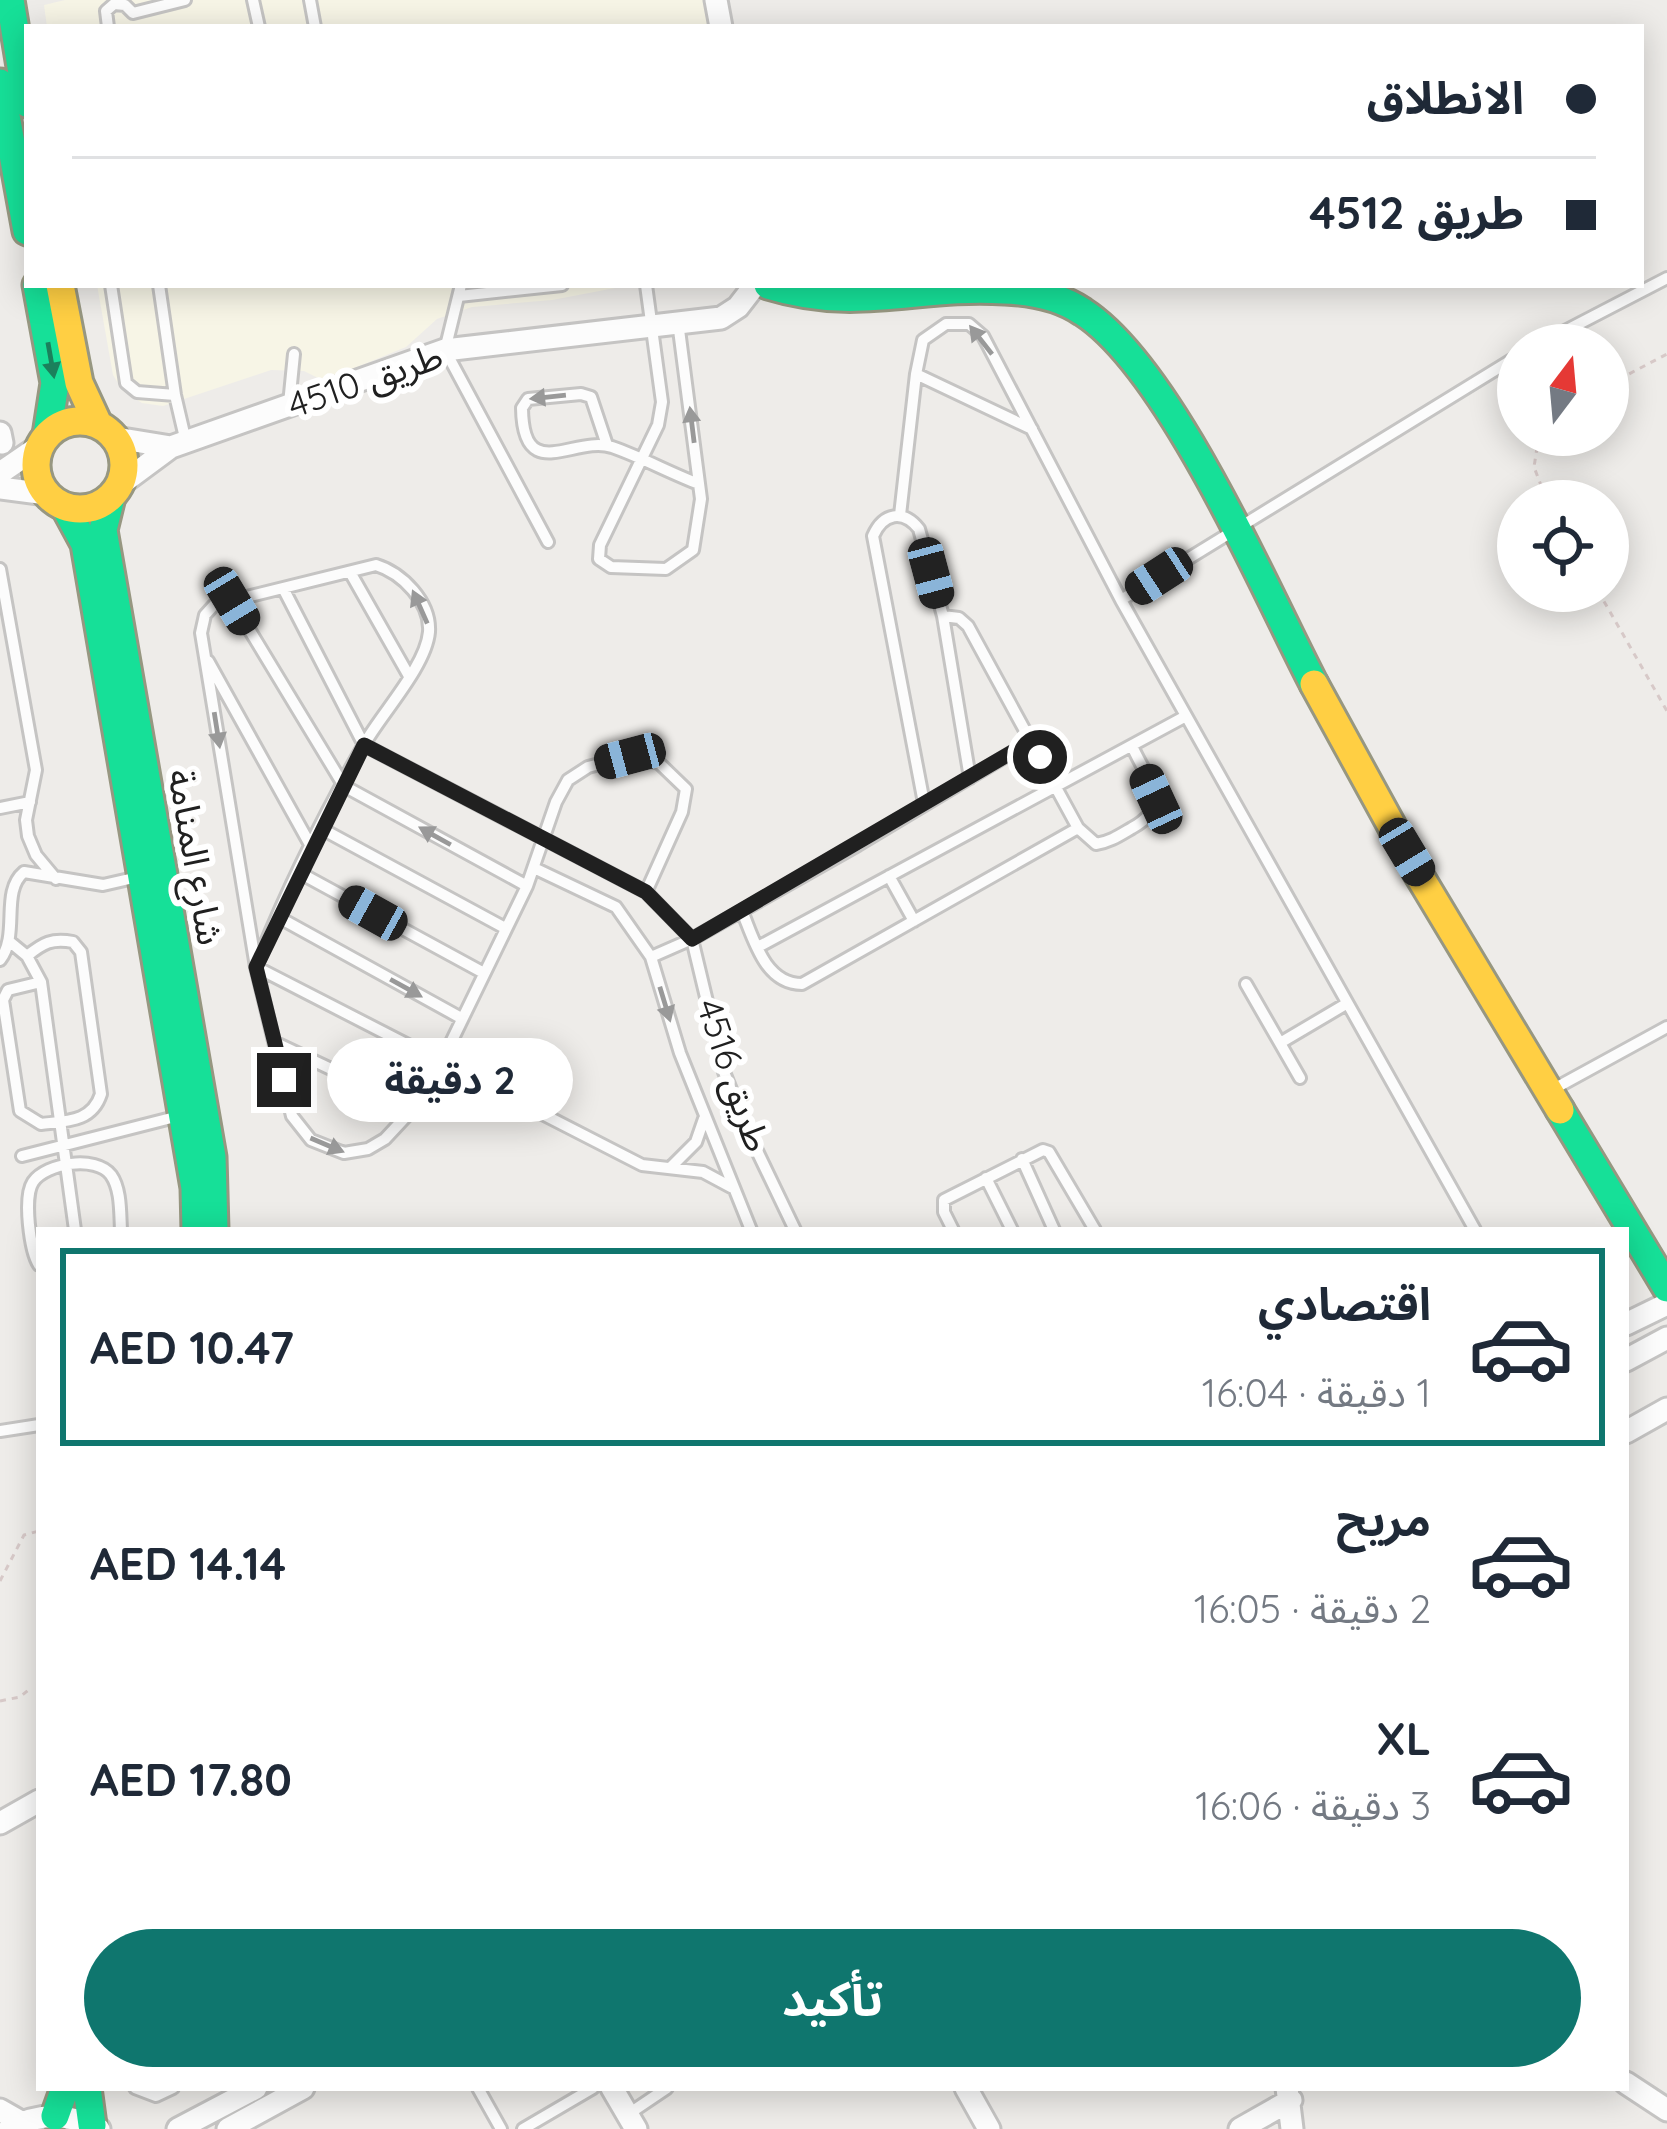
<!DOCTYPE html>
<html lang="ar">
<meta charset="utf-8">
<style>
:root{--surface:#fff;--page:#f2f2f3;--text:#1f2937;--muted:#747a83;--line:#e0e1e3;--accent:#0f766e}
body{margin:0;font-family:Quicksand,"Noto Sans Arabic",sans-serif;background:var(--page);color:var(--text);direction:rtl;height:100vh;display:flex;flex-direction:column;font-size:45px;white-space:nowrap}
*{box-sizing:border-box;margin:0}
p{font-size:39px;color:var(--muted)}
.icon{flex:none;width:66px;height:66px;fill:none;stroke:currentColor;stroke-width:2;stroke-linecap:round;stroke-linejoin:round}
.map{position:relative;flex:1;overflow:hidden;direction:ltr}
.details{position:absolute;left:36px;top:1227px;width:1593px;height:864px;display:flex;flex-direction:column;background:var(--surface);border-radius:0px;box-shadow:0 6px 30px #0003;direction:rtl}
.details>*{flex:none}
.top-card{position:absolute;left:24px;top:24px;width:1620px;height:264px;border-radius:0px;box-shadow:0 6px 30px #0003;direction:rtl;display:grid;align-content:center;height:264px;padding:0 48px;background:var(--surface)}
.needle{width:78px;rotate:16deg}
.tools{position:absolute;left:1497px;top:324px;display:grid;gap:24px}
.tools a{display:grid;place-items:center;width:132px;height:132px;border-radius:50%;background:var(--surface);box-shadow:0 6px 30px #0003;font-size:60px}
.end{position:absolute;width:54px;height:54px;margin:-27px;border:15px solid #202020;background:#fff;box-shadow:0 0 0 6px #fff}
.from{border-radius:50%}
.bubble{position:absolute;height:84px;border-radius:42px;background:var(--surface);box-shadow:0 6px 30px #0003;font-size:39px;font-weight:700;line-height:84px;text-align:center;direction:rtl}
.car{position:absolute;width:36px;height:72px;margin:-36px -18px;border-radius:15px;box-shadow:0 0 9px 3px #0007;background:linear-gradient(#222 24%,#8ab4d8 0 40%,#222 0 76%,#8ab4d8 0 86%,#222 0)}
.top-card b{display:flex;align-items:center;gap:42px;height:114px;font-size:45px}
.top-card b+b{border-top:3px solid var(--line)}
.top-card i{width:30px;height:30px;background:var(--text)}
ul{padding:21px 0 0;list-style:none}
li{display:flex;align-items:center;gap:36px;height:198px;margin:0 24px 18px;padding:0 24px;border:6px solid transparent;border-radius:0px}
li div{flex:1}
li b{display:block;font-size:45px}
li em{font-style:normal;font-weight:700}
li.on{border-color:var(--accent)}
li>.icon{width:108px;height:108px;stroke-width:1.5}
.cta{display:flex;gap:24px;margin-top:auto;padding:24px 48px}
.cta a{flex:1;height:138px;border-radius:72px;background:var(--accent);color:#fff;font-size:48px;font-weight:700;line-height:138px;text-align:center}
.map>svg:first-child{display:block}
.education{fill:#f7f5e6}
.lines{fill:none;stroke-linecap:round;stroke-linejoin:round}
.lane-casing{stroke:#c5c4c3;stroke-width:16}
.street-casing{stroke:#c5c4c3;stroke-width:27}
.fast-casing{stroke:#979781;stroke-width:33}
.slow-casing{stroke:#979781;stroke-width:33}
.path{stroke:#d7c9c8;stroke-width:3;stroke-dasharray:6 6;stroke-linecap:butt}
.lane{stroke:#fcfcfc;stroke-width:10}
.street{stroke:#fcfcfc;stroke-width:21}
.fast{stroke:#16e098;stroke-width:27}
.slow{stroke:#ffcf43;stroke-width:27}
.oneway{fill:#999}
.oneway2{fill:#1b805c}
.route{stroke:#202020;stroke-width:15}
.labels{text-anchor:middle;stroke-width:12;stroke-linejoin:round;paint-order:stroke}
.street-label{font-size:36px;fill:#202020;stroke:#fff}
</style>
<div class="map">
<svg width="1667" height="2129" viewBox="0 0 1667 2129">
<rect width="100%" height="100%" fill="#eeece9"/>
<path class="education" d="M 65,0 L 712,0 L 717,27 L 47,27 L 44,5 Z
M 97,285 L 631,285 L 552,300 L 472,307 L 437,319 L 406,347 L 330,378 L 320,379 L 304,371 L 271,370 L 163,406 L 142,403 L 123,391 L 113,375 Z"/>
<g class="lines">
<g class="lane-casing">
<path id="lane" d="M 253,0 L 259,27
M 310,0 L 315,27
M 108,27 L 106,11 L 114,4 L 125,5 L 133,13 L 185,0
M 111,285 L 126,383 L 137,392 L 175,395
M 159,285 L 175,395 L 186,442
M 461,285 L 445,350 L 548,542
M 646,285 L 662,402 L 658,425 L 600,545 L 599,559 L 611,567 L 666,569 L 693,550 L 701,499 L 678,322
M 459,296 L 562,285
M 1538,345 L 1667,278
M 916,374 L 1032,429
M 289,404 L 294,354
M 607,445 L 591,397 L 581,394 L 528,399 L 522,408 C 523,486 574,435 612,447 C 641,457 670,473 699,484
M 900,515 L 916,374 L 923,340 L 946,324 L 969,324 L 983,336 L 1121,600 L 1475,1230
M 0,569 L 36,770 L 26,820 L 28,836 L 36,855 L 56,879
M 350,572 L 409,676
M 283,588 L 364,745
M 1121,600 L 1518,356
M 232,601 L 344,786 L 527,886
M 943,616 L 970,778
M 208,661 L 312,848
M 364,745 L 646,892 L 692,939 L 724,1072 L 747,1130 L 795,1230
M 924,803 L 873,536 C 883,513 903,509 919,529 L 943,616 L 959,618 L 968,626 L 1078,828 L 1096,844 C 1110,842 1120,835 1132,828 C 1174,805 1147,780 1132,746
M 0,808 L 30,802
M 322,829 L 505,928
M 534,868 L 616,907 L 651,957 L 680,1053 L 751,1230
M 300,873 L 482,972
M 889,876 L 914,921
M 742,911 C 754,940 765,984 802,984 L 1078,828
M 278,917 L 461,1018
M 10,942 L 27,956 L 41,982 L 75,1230
M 758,947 L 1186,716
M 27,956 C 43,943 52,938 73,942 L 81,952 L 101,1094 C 92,1122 67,1121 41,1124 L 20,1111 L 3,1000 L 8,990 L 41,982
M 651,957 L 692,939 L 858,845 L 1031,741
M 0,960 C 20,934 0,892 24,872 L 103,885 L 138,877
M 256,967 C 285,894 326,811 365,743 C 382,713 426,666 429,632 C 431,602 402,573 376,565 L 214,605 L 205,615 L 201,633 L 256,967 L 292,1116 L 311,1140 L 344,1153 L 368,1149 L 385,1139 L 412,1110 L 441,1063 L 527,886 L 556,802 L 568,780 L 588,767 L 630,756 L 659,763 L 686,789 L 682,812 L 646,892
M 256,967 L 642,1165 L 703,1172 L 731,1187
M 1246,984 L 1300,1078
M 276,1043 L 367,1086
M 1280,1043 L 1346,1004
M 1550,1091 L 1667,1027
M 415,1108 L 438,1095 L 486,1086
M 22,1156 L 183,1115
M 1022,1159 L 1054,1230
M 671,1167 L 696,1142 L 704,1119
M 986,1178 L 1012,1230
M 953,1230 L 944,1212 L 944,1200 L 1043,1150 L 1049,1152 L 1095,1230
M 39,1265 C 30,1251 23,1197 33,1182 C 46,1163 96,1155 111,1175 C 121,1189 120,1212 121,1230
M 0,1431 L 39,1425
M 135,2088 L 156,2096 L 173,2088
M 478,2088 L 501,2129
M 627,2115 L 667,2088
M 523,2129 L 593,2088"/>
</g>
<g class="street-casing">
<path id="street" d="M 716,0 L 721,27
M 0,433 L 2,443
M 116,438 L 171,447 L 445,350 L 721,318 L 738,307 L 755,285
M 0,473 L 41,445
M 121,484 L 171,447
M 0,488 L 47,494
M 1626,1324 L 1667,1304
M 1626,1360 L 1667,1338
M 1626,1432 L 1667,1409
M 0,1823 L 39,1801
M 1626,2083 L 1667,2110
M 612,2088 L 636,2129
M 966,2088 L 989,2129
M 1287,2088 L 1292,2129
M 0,2110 L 21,2122
M 9,2129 C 40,2112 69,2113 99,2129
M 178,2129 L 256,2088
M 228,2129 L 303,2088
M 1240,2129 L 1291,2100"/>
</g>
<g class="fast-casing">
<path id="fast" d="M 10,0 L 27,103
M 0,83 L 27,231
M 37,285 L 55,383 L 47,435
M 768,285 C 860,313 917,284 1005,290 C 1031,291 1061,297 1083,312 C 1170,368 1264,588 1314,684
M 111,497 L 103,530 L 212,1157 L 214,1230
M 65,507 L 85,544 L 195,1188 L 196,1230
M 1560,1110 L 1667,1288
M 87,2088 L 92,2125
M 55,2116 L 65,2088"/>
</g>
<g class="slow-casing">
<path id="slow" d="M 60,285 L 79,383 L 98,424
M36 465a44 44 0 1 1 88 0a44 44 0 1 1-88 0Z
M 1314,684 L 1417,872 L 1560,1110"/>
</g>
<path class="path" d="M 1608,385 L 1667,354
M 1539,435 L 1534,467 L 1547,501
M 1598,591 L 1667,711
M 0,1581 L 24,1535 L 39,1531
M 0,1701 L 20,1697 L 32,1687"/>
<use href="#lane" class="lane"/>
<use href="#street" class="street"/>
<use href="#fast" class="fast"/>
<use href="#slow" class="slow"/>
</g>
<defs><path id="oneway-solid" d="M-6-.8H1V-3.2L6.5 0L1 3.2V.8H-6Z" transform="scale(3)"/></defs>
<g class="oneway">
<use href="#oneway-solid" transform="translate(981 340) rotate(-128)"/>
<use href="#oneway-solid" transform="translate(548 397) rotate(174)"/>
<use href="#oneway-solid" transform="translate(692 425) rotate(-97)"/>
<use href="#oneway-solid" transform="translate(420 607) rotate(-114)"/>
<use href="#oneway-solid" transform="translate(217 730) rotate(81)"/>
<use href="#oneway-solid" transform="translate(435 836) rotate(-151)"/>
<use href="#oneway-solid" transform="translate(406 988) rotate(29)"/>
<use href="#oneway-solid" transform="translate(665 1004) rotate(73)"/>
<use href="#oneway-solid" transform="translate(327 1145) rotate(23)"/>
</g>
<use class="oneway2" href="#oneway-solid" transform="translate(51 360) rotate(80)"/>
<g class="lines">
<path class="route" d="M 284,1080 L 256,967 L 364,745 L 646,892 L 692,939 L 1031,741 L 1040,757"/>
</g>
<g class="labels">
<g class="street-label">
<text transform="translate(365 380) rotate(-19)" y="13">طريق 4510</text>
<text transform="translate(196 857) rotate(80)" y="13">شارع المنامة</text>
<text transform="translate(734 1075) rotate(71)" y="13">طريق 4516</text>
</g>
</g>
</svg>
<div class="tools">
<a><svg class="needle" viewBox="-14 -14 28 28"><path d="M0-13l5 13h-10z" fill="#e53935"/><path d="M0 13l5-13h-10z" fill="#747a83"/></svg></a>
<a><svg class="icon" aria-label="locate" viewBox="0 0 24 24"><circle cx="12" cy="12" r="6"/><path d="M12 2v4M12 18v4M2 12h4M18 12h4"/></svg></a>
</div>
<i class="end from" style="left:1040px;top:757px"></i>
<i class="end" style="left:284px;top:1080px"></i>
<div class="bubble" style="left:327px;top:1038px;width:246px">2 دقيقة</div>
<i class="car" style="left:931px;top:573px;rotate:165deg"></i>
<i class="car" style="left:1159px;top:576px;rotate:237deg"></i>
<i class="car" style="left:232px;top:601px;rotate:149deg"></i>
<i class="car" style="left:630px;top:756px;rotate:255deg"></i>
<i class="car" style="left:1156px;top:799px;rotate:335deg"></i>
<i class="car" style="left:1407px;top:852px;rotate:149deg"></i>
<i class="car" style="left:373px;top:913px;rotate:299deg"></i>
<div class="top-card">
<b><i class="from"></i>الانطلاق</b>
<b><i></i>طريق 4512</b>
</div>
<section class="details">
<ul>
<li class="on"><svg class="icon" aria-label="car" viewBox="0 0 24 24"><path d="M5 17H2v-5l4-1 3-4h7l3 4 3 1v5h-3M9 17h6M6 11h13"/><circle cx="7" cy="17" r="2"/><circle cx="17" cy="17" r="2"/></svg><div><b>اقتصادي</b><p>1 دقيقة · 16:04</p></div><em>AED 10.47</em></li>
<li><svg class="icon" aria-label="car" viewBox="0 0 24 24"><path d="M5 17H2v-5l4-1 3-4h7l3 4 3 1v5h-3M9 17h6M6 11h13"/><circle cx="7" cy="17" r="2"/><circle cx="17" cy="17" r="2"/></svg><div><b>مريح</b><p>2 دقيقة · 16:05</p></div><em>AED 14.14</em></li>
<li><svg class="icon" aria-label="car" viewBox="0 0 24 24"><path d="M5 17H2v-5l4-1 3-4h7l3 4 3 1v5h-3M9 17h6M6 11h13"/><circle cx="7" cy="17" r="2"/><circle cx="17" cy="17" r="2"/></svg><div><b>XL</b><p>3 دقيقة · 16:06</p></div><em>AED 17.80</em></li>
</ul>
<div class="cta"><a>تأكيد</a></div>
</section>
</div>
